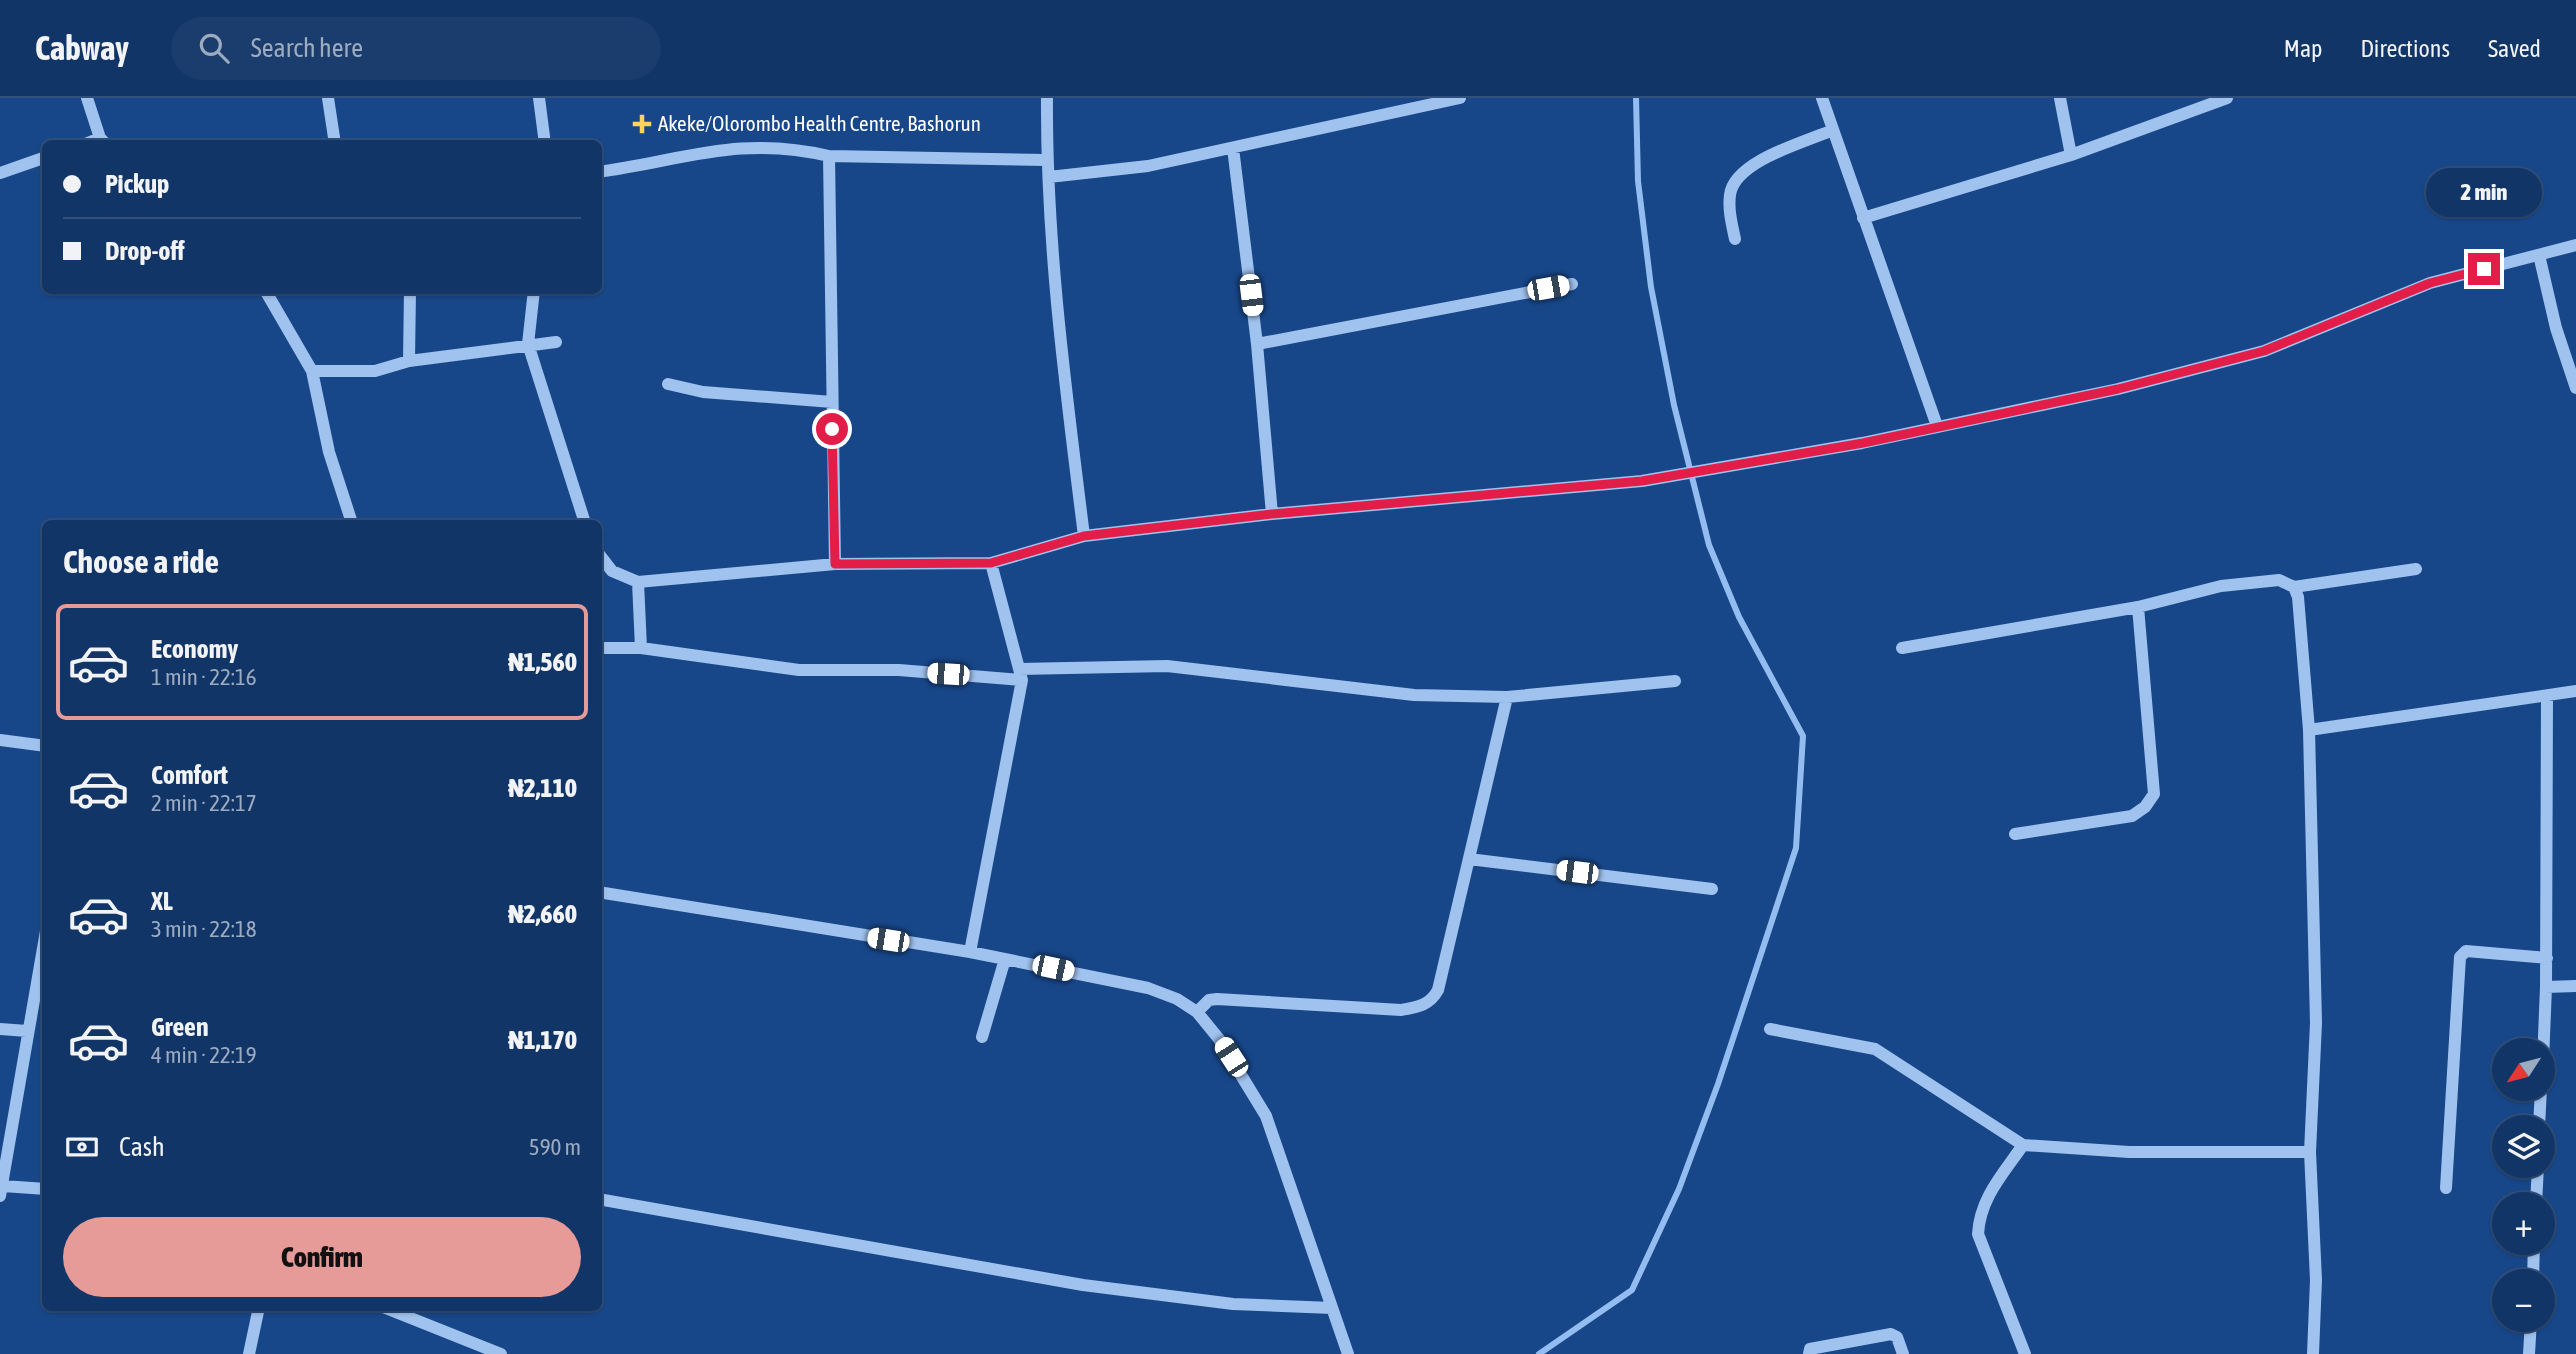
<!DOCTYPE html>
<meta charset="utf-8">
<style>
:root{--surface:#123567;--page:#1b3d6d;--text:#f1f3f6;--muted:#9cabc0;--line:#31507b;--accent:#e69b98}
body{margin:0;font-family:"Asap Condensed",sans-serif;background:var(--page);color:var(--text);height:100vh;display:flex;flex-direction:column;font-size:26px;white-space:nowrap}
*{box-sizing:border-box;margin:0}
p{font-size:23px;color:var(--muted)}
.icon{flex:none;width:38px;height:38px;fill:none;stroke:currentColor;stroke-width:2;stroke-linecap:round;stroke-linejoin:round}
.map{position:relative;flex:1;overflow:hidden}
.panel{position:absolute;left:42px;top:422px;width:560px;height:791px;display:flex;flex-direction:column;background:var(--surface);border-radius:10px;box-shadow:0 2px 5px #0004,0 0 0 2px var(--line)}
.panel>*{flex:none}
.guide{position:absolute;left:42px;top:42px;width:560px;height:154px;border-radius:10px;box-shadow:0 2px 5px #0004,0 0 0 2px var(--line);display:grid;align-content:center;height:154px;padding:0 21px;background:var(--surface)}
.needle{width:46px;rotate:234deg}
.controls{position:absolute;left:2492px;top:940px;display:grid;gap:14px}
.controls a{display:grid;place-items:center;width:63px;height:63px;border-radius:50%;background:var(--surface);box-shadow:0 2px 5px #0004,0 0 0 2px var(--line);font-size:35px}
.end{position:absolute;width:32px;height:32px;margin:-16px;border:9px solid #e11d48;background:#fff;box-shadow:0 0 0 4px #fff}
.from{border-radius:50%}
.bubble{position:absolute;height:49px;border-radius:24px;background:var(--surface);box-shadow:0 2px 5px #0004,0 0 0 2px var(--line);font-size:23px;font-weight:800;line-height:49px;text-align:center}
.car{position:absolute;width:21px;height:42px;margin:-21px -10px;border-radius:9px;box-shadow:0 0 5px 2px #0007;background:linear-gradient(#fff 24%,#345 0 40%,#fff 0 76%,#345 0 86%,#fff 0)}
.guide b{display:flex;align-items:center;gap:24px;height:66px;font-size:26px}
.guide b+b{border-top:2px solid var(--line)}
.guide i{width:18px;height:18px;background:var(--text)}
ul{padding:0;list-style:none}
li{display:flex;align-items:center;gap:21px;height:116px;margin:0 14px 10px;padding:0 7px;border:4px solid transparent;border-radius:10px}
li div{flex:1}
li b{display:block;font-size:26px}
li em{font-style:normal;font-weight:800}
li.on{border-color:var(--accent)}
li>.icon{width:63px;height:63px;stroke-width:1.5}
h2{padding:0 21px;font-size:32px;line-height:84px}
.pay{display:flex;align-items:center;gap:18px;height:77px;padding:0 21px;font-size:26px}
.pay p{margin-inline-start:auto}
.cta{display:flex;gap:14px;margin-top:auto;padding:14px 21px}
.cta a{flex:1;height:80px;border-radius:42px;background:var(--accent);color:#111;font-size:28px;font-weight:800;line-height:80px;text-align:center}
header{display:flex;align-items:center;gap:42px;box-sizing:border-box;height:98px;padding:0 35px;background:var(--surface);border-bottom:2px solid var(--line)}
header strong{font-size:33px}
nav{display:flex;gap:38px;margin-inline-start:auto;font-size:24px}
.search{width:490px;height:63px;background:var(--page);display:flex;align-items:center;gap:18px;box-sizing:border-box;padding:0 24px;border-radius:38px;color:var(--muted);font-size:26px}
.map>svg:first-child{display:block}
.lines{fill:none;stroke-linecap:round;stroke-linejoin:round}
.stream{stroke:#93bdf0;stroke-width:6}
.minor{stroke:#a0c2ee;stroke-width:12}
.route{stroke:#e11d48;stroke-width:9}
.poi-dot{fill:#ffd35d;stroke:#184789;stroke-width:2.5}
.labels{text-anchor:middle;stroke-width:5;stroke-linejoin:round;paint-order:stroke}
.poi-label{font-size:21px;fill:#fff;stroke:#184789;text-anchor:start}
</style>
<header>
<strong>Cabway</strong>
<div class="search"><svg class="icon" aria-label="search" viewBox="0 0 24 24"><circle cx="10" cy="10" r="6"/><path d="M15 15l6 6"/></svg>Search here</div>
<nav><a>Map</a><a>Directions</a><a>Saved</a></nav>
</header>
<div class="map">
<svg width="2576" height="1256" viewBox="0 0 2576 1256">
<rect width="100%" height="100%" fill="#184789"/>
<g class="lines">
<path class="stream" d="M 1539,1256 L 1632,1192 L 1679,1091 L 1718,986 L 1796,750 L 1803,638 L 1739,519 L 1709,447 L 1674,307 L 1651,189 L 1638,83 L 1636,0"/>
<path class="minor" d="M 87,0 L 100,40 L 106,46
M 328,0 L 335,46
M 539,0 L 545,46
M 1047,0 C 1046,146 1066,293 1084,438
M 1822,0 L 1937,328
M 2060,0 L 2071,57
M 85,46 L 100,40
M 1233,50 L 1257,246 L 1272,416
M 829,58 L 835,466
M 598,74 C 684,62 740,37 829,58 L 1046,62
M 0,75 L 46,59
M 1049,79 L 1148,68 L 1460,0
M 1863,120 L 2071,57 L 2227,0
M 1735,141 C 1732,127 1728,112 1730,97 C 1734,63 1805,44 1833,32
M 2539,157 L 2556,230 L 2576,290
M 265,192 L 312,273 L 329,354 L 352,425
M 534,192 L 528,246 L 585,425
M 1257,246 L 1572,186
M 409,263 L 410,192
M 312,273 L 375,273 L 409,263 L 556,244
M 668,286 L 703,294 L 832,304
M 598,455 L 612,473 L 638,484 L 641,550
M 638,484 L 835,466 L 991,465 L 1084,438 L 1272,416 L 1642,383 L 1862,345 L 2118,291 L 2264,253 L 2430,185 L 2576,147
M 2294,489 L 2298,499 L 2309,632 L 2316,925 L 2310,1054 L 2316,1182 L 2313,1256
M 598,550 L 641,550 L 799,572 L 899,572 L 1022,582
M 1902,550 L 2138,509 L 2221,488 L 2279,482 L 2294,489 L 2416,471
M 1019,571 L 1167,568 L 1414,597 L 1507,599 L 1675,583
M 2309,632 L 2576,593
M 0,642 L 46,648
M 2015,736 L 2132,718 L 2145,709 L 2154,696 L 2138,509
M 1469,761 L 1712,791
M 598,794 L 970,854 L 1148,890 L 1177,901 L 1197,914 L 1219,941 L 1266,1018 L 1348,1256
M 970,854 L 1022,582 L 991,465
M 2546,889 L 2576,888
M 1197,914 L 1209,902 L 1217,901 L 1401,912 C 1418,909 1430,907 1438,892 L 1507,599
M 0,931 L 27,933
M 1770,931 L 1875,951 L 2023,1047 L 2129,1054 L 2310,1054
M 982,939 L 1005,861
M 2543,963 L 2546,889 L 2547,600
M 2539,1029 L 2541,990
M 2023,1047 C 2003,1076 1980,1100 1978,1136 L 2025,1256
M 3,1088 L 46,1091
M 2446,1090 L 2460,859 L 2466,853 L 2547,860
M 0,1098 L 46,833
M 598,1101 L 1083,1187 L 1233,1206 L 1332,1210
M 2536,1106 L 2538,1068
M 2533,1183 L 2534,1144
M 383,1209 L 501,1256
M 249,1256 L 259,1209
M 1809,1256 L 1810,1251 L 1891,1236 L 1897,1239 L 1903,1256
M 2529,1256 L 2531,1222"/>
</g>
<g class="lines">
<path class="route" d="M 832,331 L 835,466 L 991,465 L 1084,438 L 1272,416 L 1642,383 L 1863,345 L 2118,291 L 2264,253 L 2430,185 L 2484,171"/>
</g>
<path class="poi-dot" d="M638.5 15.5h7v7h7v7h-7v7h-7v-7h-7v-7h7z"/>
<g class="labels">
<g class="poi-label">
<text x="658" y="33">Akeke/Olorombo Health Centre, Bashorun</text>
</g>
</g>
</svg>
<div class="controls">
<a><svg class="needle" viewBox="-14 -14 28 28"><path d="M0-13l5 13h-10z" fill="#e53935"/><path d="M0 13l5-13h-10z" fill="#9cabc0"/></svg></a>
<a><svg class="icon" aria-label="layers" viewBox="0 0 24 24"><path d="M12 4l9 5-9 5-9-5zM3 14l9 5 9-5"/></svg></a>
<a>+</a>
<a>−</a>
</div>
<i class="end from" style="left:832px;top:331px"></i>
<i class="end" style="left:2484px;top:171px"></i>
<div class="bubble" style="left:2426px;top:70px;width:116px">2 min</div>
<i class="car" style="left:1548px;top:190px;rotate:80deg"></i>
<i class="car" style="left:1251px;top:197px;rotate:173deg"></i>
<i class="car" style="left:948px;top:576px;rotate:274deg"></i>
<i class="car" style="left:1577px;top:774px;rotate:277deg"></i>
<i class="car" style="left:888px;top:842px;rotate:279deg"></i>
<i class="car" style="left:1053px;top:870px;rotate:102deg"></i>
<i class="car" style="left:1231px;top:959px;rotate:327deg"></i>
<div class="guide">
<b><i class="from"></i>Pickup</b>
<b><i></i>Drop-off</b>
</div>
<section class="panel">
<h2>Choose a ride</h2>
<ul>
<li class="on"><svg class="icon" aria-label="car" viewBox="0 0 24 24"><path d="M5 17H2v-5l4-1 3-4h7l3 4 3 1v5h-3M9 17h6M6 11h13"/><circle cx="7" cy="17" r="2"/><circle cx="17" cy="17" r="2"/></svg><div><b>Economy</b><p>1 min · 22:16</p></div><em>₦1,560</em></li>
<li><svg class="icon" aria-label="car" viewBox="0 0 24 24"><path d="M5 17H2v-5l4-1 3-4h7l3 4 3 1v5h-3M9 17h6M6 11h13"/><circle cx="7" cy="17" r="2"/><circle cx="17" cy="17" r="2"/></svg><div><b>Comfort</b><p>2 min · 22:17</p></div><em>₦2,110</em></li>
<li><svg class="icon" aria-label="car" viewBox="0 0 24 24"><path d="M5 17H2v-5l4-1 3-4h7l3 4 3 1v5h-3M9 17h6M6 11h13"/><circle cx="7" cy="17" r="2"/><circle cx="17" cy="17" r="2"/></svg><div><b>XL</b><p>3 min · 22:18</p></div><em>₦2,660</em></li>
<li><svg class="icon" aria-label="car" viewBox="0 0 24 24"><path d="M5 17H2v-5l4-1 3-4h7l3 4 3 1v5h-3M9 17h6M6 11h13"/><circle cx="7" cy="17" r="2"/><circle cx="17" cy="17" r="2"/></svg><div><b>Green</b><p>4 min · 22:19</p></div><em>₦1,170</em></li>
</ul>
<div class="pay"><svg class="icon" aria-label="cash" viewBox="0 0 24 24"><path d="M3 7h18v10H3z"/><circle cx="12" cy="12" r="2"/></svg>Cash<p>590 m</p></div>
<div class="cta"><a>Confirm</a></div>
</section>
</div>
